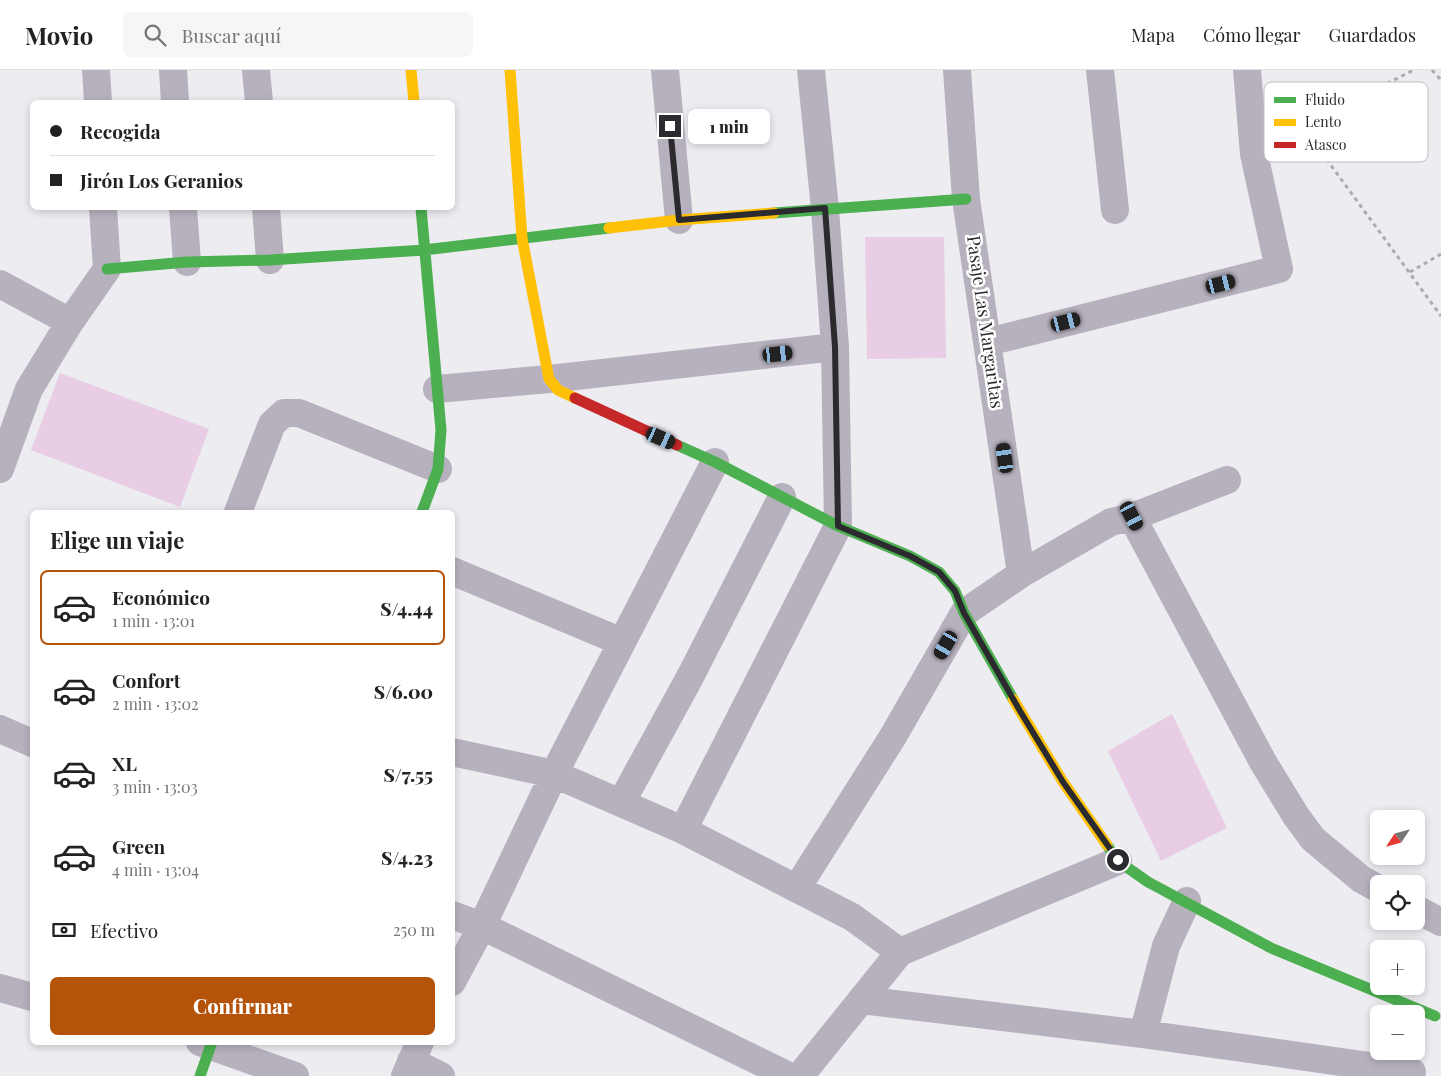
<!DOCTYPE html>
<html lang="es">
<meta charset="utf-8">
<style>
:root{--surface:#fff;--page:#f6f6f6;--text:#222;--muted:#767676;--line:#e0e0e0;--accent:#b45309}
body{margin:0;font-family:"Playfair Display",serif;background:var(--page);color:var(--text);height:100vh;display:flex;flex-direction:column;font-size:19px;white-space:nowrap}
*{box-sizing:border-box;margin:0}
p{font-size:16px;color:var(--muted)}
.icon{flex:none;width:28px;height:28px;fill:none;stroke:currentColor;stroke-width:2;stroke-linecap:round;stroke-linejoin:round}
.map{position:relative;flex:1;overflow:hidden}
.sheet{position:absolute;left:30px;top:440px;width:425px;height:535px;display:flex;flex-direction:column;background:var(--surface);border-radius:8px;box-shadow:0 2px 8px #0003}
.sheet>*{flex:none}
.guide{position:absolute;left:30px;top:30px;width:425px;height:110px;border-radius:8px;box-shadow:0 2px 8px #0003;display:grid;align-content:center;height:110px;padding:0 20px;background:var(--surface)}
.needle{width:32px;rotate:234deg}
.buttons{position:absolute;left:1370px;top:740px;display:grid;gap:10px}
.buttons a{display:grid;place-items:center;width:55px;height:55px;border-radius:8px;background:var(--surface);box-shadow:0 2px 8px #0003;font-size:25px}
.end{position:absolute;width:22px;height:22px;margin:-11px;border:6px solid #2b2b2f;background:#fff;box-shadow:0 0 0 2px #fff}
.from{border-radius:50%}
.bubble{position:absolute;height:35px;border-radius:8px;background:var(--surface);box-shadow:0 2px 8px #0003;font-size:16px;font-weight:800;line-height:35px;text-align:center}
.car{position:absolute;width:15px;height:30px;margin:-15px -8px;border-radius:6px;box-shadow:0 0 4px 1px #0007;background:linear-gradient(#222 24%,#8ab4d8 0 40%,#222 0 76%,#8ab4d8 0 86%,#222 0)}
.guide b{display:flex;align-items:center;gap:18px;height:48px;font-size:19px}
.guide b+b{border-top:1px solid var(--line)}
.guide i{width:12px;height:12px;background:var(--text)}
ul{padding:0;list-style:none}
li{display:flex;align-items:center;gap:15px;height:75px;margin:0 10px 8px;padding:0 10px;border:2px solid transparent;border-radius:8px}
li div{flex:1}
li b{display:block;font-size:19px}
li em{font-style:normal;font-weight:800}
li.selected{border-color:var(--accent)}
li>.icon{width:45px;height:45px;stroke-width:1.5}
h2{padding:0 20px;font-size:22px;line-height:60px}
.pay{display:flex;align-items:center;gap:12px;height:55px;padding:0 20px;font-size:19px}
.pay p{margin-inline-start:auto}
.button{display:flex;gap:10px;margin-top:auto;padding:10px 20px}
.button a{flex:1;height:58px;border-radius:8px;background:var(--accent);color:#fff;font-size:20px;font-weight:800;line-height:58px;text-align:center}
header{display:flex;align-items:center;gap:30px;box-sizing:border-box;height:70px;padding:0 25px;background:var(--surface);border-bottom:1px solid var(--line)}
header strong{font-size:24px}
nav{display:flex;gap:28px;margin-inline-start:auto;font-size:18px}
.search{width:350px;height:45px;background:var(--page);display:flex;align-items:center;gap:12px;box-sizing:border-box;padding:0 18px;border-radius:8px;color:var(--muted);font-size:19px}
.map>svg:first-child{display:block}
.green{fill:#e9cde4}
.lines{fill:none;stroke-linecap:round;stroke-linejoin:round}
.path{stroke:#adaab1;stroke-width:3;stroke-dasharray:4 4;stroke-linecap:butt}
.street{stroke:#b7b1bd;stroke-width:28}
.fast{stroke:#4caf50;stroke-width:11}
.slow{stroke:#ffc107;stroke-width:11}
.jam{stroke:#c62828;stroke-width:11}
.route{stroke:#2b2b2f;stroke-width:6}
.labels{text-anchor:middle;stroke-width:5;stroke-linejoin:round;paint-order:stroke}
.street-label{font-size:18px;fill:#2b2b2f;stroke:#fff}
.key{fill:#fff;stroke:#bfbfc1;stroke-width:1}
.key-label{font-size:14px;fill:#2b2b2f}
</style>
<header>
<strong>Movio</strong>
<div class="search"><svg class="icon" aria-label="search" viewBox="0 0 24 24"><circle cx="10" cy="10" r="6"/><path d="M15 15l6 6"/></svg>Buscar aquí</div>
<nav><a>Mapa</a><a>Cómo llegar</a><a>Guardados</a></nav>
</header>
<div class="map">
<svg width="1441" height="1006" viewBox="0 0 1441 1006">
<rect width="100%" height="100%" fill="#ececf1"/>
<path class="green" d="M 865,167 L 944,167 L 946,288 L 867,289 Z
M 60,303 L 209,359 L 180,437 L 31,380 Z
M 1172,644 L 1227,758 L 1161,791 L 1108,681 Z"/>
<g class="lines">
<path class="path" d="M 1432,0 L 1441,10
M 1276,30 L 1284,31 L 1441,246
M 1301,56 L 1414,0
M 1410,202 L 1441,184"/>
<path class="street" d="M 96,0 L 98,32
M 173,0 L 175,32
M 256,0 L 259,32
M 665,0 L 679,150
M 957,0 L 966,129 L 1021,504
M 1100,0 L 1115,140
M 183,138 L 187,192
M 266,138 L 270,190
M 0,214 L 70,252
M 988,272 L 1279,199 L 1254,84 L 1247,0
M 437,319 L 549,309 L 835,277
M 0,399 L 29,319 L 70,252 L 107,199 L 103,138
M 238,442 L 272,354 L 284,343 L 299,343 L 438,399
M 1132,447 L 1263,692 L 1296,746 L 1313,769 L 1361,809 L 1379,819
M 452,501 L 622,572
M 0,659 L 32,673
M 452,682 L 554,704 L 683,760 L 852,847 L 900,882
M 621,733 L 690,607 L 782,427
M 683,760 L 838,456 L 835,277 L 825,139 L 811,0
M 797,818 L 892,668 L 964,543 L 1021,504 L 1111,452 L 1132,447 L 1227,410
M 1416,839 L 1441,852
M 452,845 L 482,856 L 789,1006
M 452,912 L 482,856 L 554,704 L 715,392
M 0,918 L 32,927
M 861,930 L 1143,964 L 1412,1002
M 1143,964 L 1166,876 L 1187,831
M 200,972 L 295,1006
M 411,991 L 441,1006
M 405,1006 L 420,972
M 800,1006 L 900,882 L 1118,791"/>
<path class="fast" d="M 421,138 L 441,360 L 438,399 L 422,442
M 774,143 L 966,129
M 107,199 L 187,192 L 270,190 L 424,180 L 609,158
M 677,375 L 715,392 L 838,456 L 910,486 L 939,502 L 955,521 L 964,543 L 1013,629
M 1107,775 L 1118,791 L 1148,812 L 1271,878 L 1435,946
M 200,1006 L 212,972"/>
<path class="slow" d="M 411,0 L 414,32
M 510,0 L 522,168 L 549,309 L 558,320 L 575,328
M 609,158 L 679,150 L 774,143
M 1013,629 L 1063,712 L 1107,775"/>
<path class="jam" d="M 575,328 L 677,375"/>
</g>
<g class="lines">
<path class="route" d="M 670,56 L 679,150 L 825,138 L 835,277 L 838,456 L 910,486 L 939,502 L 955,521 L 964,543 L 1020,641 L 1063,712 L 1118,790"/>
</g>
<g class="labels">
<g class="street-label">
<text transform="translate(985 252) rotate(82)" y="6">Pasaje Las Margaritas</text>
</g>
</g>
<rect x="1264" y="12" width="164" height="80" rx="8" class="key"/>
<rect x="1274" y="27" width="22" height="6" fill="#4caf50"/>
<rect x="1274" y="49" width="22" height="7" fill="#ffc107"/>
<rect x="1274" y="72" width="22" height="6" fill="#c62828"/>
<g class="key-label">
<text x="1305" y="35">Fluido</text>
<text x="1305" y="57">Lento</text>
<text x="1305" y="80">Atasco</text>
</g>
</svg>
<div class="buttons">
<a><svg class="needle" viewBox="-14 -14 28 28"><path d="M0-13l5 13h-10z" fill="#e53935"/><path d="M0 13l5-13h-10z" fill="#767676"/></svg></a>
<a><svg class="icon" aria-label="locate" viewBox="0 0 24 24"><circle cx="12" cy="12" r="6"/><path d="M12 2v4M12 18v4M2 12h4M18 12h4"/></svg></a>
<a>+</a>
<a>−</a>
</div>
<i class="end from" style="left:1118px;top:790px"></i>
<i class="end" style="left:670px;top:56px"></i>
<div class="bubble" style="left:688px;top:39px;width:82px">1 min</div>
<i class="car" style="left:1221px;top:214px;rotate:76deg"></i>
<i class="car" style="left:1066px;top:252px;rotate:76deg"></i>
<i class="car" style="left:778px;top:284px;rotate:84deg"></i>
<i class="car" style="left:661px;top:368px;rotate:114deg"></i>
<i class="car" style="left:1005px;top:388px;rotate:352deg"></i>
<i class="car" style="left:1132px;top:446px;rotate:152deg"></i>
<i class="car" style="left:946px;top:575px;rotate:210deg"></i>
<div class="guide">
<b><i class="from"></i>Recogida</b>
<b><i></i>Jirón Los Geranios</b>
</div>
<section class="sheet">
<h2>Elige un viaje</h2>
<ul>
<li class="selected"><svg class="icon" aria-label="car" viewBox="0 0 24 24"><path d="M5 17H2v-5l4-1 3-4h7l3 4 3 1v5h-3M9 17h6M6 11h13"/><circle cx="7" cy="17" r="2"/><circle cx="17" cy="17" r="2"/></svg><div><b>Económico</b><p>1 min · 13:01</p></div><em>S/4.44</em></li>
<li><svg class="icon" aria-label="car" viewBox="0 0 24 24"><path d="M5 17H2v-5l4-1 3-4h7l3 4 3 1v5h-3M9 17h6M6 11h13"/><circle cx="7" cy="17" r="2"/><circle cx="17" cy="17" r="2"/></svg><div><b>Confort</b><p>2 min · 13:02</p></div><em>S/6.00</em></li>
<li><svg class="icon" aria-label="car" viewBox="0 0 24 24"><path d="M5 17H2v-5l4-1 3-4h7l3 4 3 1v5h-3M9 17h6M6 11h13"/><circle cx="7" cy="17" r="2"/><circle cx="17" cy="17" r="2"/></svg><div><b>XL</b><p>3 min · 13:03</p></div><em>S/7.55</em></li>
<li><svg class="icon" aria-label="car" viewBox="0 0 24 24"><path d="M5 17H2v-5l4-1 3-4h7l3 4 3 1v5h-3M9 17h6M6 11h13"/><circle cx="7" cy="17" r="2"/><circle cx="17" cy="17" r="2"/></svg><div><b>Green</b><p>4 min · 13:04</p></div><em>S/4.23</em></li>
</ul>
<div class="pay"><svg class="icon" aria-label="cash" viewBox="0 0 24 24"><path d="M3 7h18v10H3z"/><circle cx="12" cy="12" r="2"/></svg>Efectivo<p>250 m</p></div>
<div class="button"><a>Confirmar</a></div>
</section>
</div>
